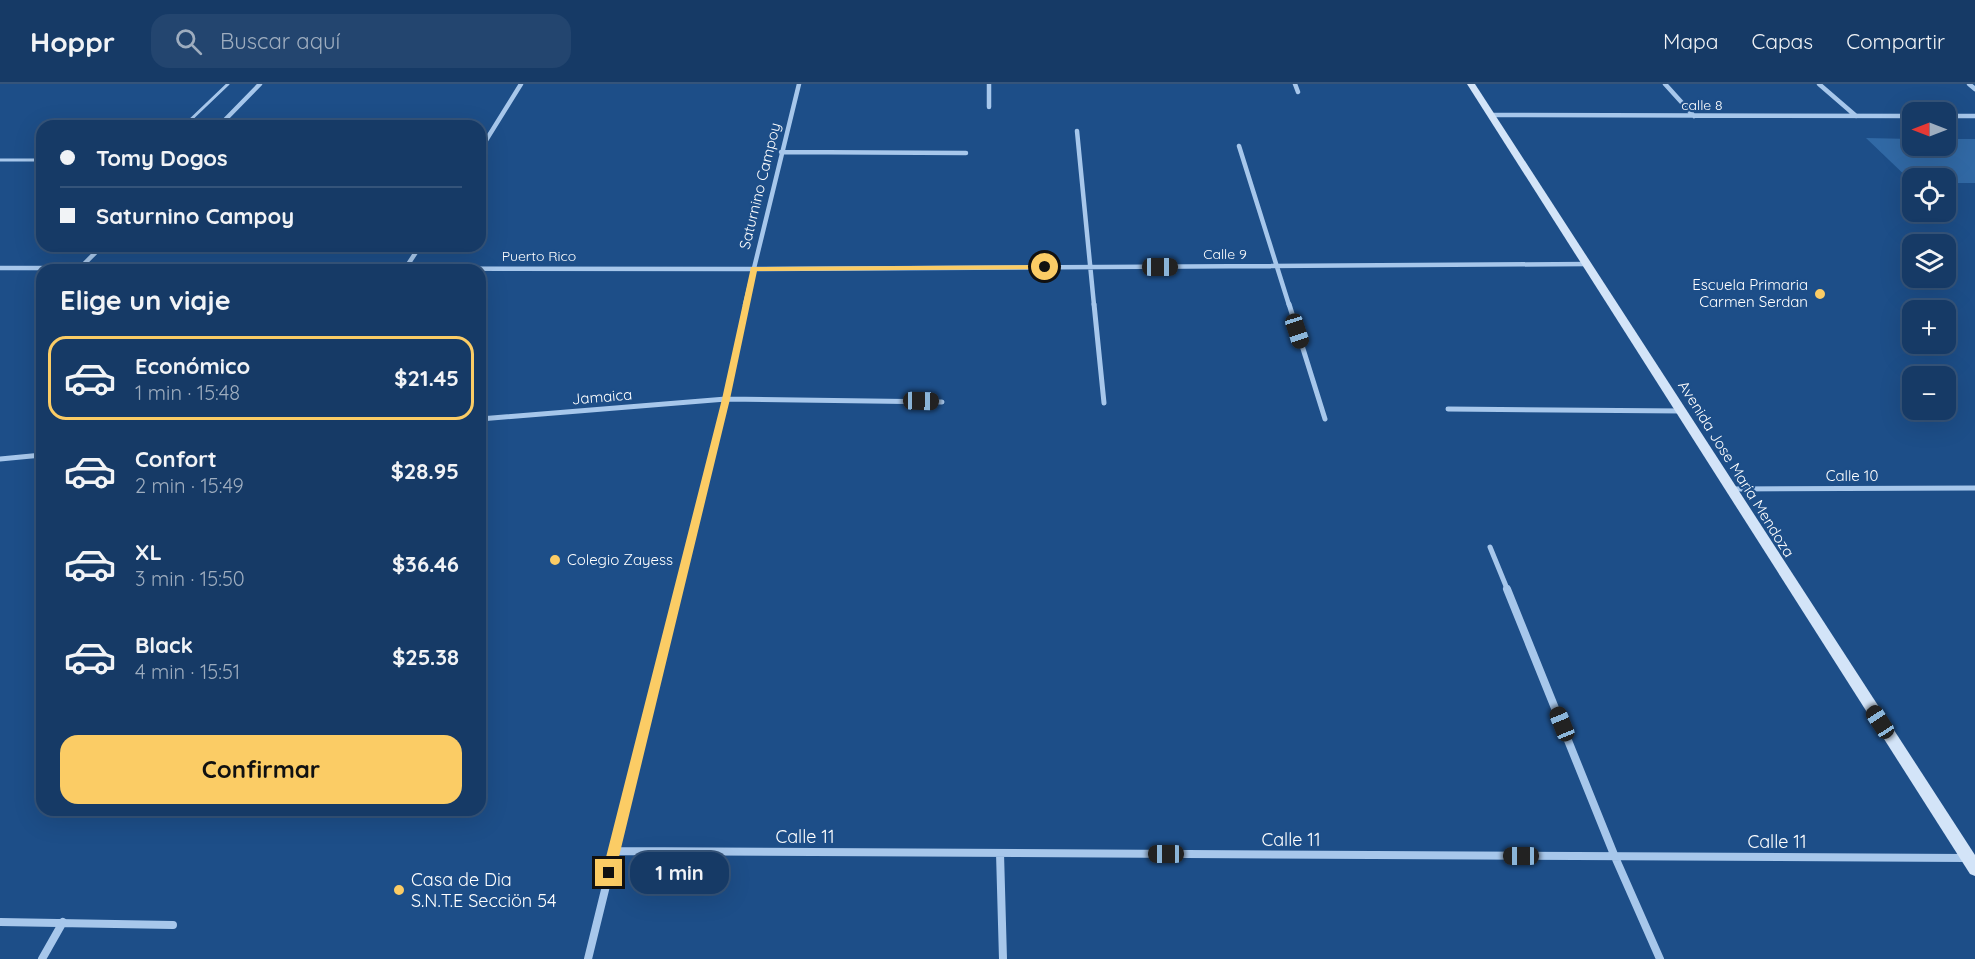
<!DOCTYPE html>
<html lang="es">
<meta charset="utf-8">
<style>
:root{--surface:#163a66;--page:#23456f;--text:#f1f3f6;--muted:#9eadbf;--line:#35547a;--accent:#fbcc65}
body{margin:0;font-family:Quicksand,sans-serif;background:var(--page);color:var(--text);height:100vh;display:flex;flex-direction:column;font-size:22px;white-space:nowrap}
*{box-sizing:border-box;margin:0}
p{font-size:20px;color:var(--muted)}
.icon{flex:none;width:33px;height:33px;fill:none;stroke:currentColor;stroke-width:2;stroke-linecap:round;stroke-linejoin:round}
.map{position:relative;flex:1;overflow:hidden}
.side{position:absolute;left:36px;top:180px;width:450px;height:552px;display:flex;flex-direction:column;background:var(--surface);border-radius:18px;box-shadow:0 6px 24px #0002,0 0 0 2px var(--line)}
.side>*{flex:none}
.guide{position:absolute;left:36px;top:36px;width:450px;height:132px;border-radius:18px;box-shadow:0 6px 24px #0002,0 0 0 2px var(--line);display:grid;align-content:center;height:132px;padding:0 24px;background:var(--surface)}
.needle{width:39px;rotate:270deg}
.buttons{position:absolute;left:1902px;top:18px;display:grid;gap:12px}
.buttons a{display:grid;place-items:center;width:54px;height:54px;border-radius:12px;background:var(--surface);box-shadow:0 6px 24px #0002,0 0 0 2px var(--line);font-size:30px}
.end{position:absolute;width:27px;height:27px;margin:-14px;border:8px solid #fbcc65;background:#111;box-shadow:0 0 0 3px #111}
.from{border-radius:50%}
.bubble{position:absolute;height:42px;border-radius:18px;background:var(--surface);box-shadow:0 6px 24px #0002,0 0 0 2px var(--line);font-size:20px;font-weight:800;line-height:42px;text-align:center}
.car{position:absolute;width:18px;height:36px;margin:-18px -9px;border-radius:8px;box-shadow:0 0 4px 2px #0007;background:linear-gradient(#222 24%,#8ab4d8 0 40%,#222 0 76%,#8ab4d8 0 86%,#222 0)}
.guide b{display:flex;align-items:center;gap:21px;height:57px;font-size:22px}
.guide b+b{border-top:2px solid var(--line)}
.guide i{width:15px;height:15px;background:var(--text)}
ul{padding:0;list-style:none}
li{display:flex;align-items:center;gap:18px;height:84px;margin:0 12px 9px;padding:0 12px;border:3px solid transparent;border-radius:18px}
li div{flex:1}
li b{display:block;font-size:22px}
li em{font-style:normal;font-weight:800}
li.active{border-color:var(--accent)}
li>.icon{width:54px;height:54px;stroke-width:1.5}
h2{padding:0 24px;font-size:27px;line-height:72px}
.cta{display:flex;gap:12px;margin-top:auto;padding:12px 24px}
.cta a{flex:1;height:69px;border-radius:18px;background:var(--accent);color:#111;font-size:24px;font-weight:800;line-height:69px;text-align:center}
header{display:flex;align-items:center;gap:36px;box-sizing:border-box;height:84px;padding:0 30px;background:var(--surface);border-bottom:2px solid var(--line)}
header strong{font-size:28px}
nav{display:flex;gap:33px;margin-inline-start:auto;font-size:21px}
.search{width:420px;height:54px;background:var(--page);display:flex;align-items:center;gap:15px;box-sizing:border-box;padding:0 21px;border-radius:18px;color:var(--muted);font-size:22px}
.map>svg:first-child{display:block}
.green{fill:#3169a5}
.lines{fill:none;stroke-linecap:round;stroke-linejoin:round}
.lane{stroke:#a7c7eb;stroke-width:3}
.street-far2{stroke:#a7c7eb;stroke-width:4.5}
.street-far1{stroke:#a7c7eb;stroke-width:5}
.street{stroke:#a7c7eb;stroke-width:8}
.secondary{fill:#d3e4f8;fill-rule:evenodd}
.route{fill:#fbcc65}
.poi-dot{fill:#fbcc65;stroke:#1d4e88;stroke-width:2}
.labels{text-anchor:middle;stroke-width:4.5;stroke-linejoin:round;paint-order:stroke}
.far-street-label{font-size:14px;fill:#fff;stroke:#1d4e88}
.street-label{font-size:15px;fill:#fff;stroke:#1d4e88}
.poi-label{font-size:15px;fill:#fff;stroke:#1d4e88;text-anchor:end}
.near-street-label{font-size:18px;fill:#fff;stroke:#1d4e88}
.near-poi-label{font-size:18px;fill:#fff;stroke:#1d4e88;text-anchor:start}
</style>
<header>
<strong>Hoppr</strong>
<div class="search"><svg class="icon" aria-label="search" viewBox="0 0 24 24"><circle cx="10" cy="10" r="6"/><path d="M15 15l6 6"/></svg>Buscar aquí</div>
<nav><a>Mapa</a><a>Capas</a><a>Compartir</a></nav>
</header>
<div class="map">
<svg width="1975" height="875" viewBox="0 0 1975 875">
<rect width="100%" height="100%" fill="#1d4e88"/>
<path class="green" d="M 1866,54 L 1912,55 L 1912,62 L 1946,62 L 1946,55 L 1975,55 L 1975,99 L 1946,99 L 1946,94 L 1912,94 L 1912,98 Z"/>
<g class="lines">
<path class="lane" d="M 184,42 L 228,0
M 0,76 L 42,76"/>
<path class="street-far2" d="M 989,0 L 989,23
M 1295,0 L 1298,8
M 1665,0 L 1694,32
M 1819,0 L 1856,32
M 1969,0 L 1975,5
M 1492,31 L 1912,32
M 1946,32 L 1975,32
M 219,42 L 260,0
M 1077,47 L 1094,221
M 1239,62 L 1289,221
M 480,66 L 521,0
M 781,68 L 966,69
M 81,183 L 102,162
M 0,184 L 753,185 L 1588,180
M 405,185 L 420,162
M 745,221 L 799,0"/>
<path class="street-far1" d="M 1094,220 L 1104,319
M 1289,220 L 1325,335
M 1448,325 L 1682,327
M 480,335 L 726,315 L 942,318
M 0,375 L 42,371
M 1731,405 L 1975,404
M 1490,463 L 1508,507
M 679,507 L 726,315 L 746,220"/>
<path class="street" d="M 1507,505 L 1615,773 L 1660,875
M 614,767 L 1966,774
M 1000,769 L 1003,875
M 0,838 L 173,841
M 42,875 L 63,838
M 588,875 L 679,505"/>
<path class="secondary" d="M 1467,0 L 1475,0 L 1975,771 L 1975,792 L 1970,790 Z"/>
</g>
<path class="route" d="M 1045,181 L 1048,182 L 1048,185 L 757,187 L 730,315 L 615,789 L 613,793 L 604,793 L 602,789 L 722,315 L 751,183 Z"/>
<g class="poi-dot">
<circle cx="1820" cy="210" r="6"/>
<circle cx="555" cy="476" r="6"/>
<circle cx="399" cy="806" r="6"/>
</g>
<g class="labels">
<g class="far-street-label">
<text x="1702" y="26">calle 8</text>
<text x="1225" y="175">Calle 9</text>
<text x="539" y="177">Puerto Rico</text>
</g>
<g class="street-label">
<text transform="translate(760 102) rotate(-76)" y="5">Saturnino Campoy</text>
<text transform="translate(602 313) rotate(-5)" y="5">Jamaica</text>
<text transform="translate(1736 385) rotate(58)" y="5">Avenida Jose Maria Mendoza</text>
<text x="1852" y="397">Calle 10</text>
</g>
<g class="poi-label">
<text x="1808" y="206">Escuela Primaria<tspan x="1808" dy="17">Carmen Serdan</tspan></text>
<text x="567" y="481" text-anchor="start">Colegio Zayess</text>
</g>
<g class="near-street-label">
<text x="805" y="759">Calle 11</text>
<text x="1291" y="762">Calle 11</text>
<text x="1777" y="764">Calle 11</text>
</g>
<g class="near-poi-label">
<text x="411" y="802">Casa de Dia<tspan x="411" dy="21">S.N.T.E Secciön 54</tspan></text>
</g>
</g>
</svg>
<div class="buttons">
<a><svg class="needle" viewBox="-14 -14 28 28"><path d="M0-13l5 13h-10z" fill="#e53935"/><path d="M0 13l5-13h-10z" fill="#9eadbf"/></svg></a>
<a><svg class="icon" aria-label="locate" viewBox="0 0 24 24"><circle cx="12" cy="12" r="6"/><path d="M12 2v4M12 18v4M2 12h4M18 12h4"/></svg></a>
<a><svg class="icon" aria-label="layers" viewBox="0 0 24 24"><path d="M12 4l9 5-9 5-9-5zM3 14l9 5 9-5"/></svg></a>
<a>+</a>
<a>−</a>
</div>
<i class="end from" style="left:1045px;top:183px"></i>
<i class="end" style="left:609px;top:789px"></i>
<div class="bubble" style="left:630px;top:768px;width:99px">1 min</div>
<i class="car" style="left:1160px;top:183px;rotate:90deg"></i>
<i class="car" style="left:1297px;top:247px;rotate:162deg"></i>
<i class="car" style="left:921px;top:317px;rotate:91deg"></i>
<i class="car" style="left:1880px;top:638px;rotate:327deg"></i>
<i class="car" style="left:1562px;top:640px;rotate:338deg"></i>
<i class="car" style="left:1166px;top:770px;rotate:270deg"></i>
<i class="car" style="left:1521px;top:772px;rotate:270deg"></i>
<div class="guide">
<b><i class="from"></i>Tomy Dogos</b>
<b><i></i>Saturnino Campoy</b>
</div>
<section class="side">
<h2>Elige un viaje</h2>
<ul>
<li class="active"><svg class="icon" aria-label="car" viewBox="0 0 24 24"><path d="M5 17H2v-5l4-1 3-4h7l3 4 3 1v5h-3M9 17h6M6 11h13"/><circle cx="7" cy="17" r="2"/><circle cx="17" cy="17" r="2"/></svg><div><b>Económico</b><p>1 min · 15:48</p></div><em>$21.45</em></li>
<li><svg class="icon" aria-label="car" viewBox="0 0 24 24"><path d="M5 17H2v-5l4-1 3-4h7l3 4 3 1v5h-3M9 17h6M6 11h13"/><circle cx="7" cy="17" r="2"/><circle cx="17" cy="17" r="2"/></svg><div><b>Confort</b><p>2 min · 15:49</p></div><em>$28.95</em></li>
<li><svg class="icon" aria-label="car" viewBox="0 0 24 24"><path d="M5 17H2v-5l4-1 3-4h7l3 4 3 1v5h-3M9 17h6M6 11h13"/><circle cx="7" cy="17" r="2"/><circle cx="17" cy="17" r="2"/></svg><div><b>XL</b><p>3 min · 15:50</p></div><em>$36.46</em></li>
<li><svg class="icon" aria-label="car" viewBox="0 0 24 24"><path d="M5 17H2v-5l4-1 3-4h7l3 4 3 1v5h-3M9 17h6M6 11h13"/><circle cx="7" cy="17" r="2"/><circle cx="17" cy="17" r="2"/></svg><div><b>Black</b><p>4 min · 15:51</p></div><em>$25.38</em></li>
</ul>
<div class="cta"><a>Confirmar</a></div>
</section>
</div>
